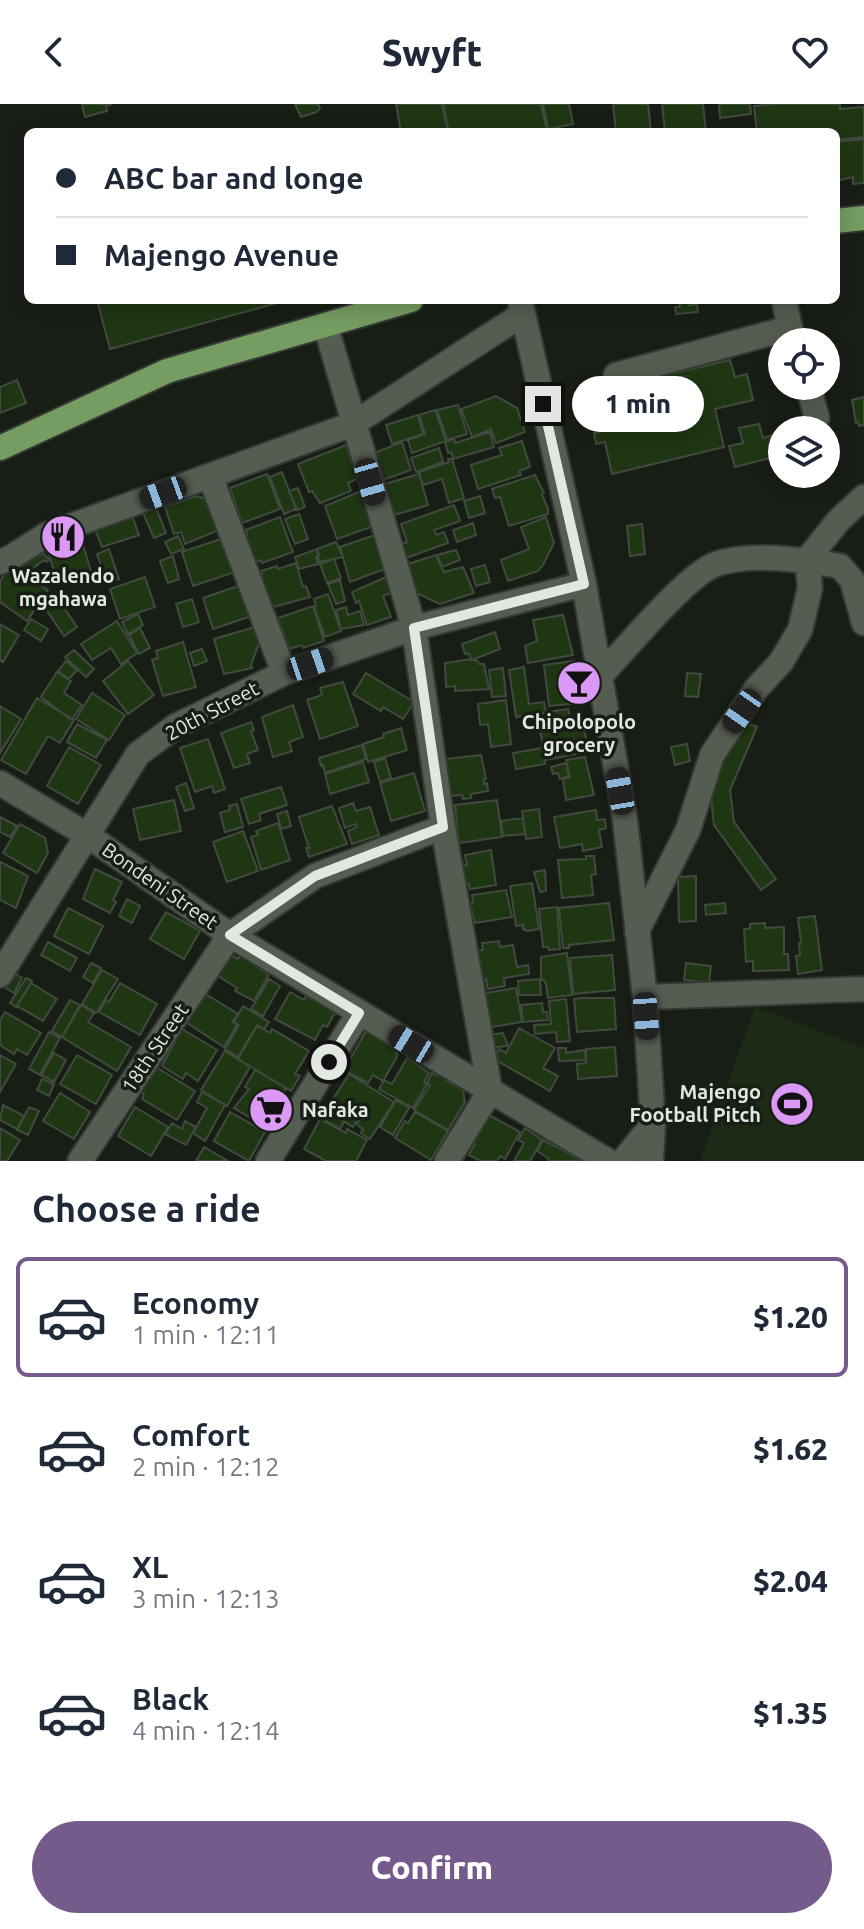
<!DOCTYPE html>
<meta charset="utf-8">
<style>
:root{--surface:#fff;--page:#f2f2f3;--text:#1f2937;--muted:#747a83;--line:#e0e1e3;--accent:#745b8c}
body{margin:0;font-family:Ubuntu,sans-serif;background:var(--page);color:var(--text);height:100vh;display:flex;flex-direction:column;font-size:30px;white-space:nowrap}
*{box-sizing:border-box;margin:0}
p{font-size:26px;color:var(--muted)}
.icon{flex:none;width:44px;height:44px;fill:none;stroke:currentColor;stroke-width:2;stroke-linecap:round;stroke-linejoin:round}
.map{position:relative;height:1057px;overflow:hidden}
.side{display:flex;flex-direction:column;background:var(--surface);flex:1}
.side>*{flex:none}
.guide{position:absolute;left:24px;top:24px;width:816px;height:176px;border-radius:12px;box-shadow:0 4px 20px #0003;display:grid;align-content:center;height:176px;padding:0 32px;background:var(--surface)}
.buttons{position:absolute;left:768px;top:224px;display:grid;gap:16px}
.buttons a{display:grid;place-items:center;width:72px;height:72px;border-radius:50%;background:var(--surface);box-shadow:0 4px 20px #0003;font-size:40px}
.end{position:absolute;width:36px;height:36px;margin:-18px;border:10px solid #e3e7e1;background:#111;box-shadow:0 0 0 4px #111}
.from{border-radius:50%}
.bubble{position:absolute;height:56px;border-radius:28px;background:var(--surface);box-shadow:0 4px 20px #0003;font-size:26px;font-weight:800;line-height:56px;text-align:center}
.car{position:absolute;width:24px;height:48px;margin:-24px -12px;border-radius:10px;box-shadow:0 0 6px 2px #0007;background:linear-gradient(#222 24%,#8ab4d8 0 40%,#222 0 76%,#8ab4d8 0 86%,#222 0)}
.guide b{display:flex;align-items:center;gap:28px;height:76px;font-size:30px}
.guide b+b{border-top:2px solid var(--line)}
.guide i{width:20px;height:20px;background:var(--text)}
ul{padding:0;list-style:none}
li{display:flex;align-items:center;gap:24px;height:120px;margin:0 16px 12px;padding:0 16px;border:4px solid transparent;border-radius:12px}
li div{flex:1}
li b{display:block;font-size:30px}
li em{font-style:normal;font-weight:800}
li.active{border-color:var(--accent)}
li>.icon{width:72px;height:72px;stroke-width:1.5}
h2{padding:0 32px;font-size:36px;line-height:96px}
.cta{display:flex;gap:16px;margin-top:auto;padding:16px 32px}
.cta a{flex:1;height:92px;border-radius:48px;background:var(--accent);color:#fff;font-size:32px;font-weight:800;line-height:92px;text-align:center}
header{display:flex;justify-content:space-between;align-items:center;height:104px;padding:0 32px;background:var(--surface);font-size:36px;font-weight:800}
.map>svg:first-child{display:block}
.green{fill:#1c2b15}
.building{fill:#1f3613;stroke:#424a3f;stroke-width:2}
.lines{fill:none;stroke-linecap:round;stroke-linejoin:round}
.minor-casing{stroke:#353934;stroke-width:28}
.major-casing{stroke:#353934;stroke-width:28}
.minor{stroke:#555c51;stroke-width:24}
.major{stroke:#759c61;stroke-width:24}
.route{stroke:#e3e7e1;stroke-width:10}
.labels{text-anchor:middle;stroke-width:7;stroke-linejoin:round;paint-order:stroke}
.poi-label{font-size:20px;font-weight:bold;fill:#e3e7e1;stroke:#181e15}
.street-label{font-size:20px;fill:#e3e7e1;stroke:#181e15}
</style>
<header><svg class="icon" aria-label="back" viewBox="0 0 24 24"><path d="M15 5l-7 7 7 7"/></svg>Swyft<svg class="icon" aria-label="heart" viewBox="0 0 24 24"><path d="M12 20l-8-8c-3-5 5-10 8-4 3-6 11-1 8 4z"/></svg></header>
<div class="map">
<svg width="864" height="1057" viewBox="0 0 864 1057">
<rect width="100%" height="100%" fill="#181e15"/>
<path class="green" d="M 755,903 L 864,944 L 864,1057 L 700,1057 Z"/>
<path class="building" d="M 82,0 L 112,0 L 106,2 L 107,7 L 85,13 Z
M 295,0 L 318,0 L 320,4 L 317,8 L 301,13 Z
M 396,0 L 442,0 L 448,28 L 401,28 Z
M 443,0 L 541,0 L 547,28 L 449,28 Z
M 543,0 L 569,0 L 573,20 L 548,25 Z
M 613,0 L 648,0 L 651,28 L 616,28 Z
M 662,0 L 703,0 L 706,28 L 665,28 Z
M 719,0 L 750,0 L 751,10 L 720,14 Z
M 773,0 L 840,0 L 840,5 L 864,3 L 864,33 L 836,36 L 836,28 L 757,28 L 754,2 Z
M 864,35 L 864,79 L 853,80 L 853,73 L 836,77 L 836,38 Z
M 97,196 L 288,196 L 110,245 Z
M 688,197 L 689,202 L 697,200 L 698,208 L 676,210 L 675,203 L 680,203 L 679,198 Z
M 730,256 L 735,273 L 747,270 L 753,296 L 715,305 L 724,343 L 612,370 L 605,338 L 596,340 L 594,329 L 603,327 L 594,288 Z
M 17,276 L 26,299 L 0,309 L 0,283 Z
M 496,292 L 517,304 L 525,328 L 496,339 L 491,325 L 472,333 L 461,305 Z
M 864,293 L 864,321 L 859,322 L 858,318 L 856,319 L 852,296 Z
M 458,301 L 467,330 L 447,336 L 437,306 Z
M 435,306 L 446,337 L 412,349 L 408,336 L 425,330 L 419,311 Z
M 418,311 L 423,330 L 392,340 L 386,321 Z
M 759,320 L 763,334 L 773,331 L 778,352 L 735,363 L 729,342 L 743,339 L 739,324 Z
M 490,328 L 494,343 L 453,355 L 451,348 L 448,349 L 445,338 L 454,335 L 455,339 Z
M 522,337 L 530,363 L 519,367 L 521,371 L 478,385 L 471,361 L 502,351 L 499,344 Z
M 402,338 L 411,366 L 377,378 L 369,351 Z
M 346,341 L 359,374 L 348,379 L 351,387 L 320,399 L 312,387 L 309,388 L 298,360 Z
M 439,344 L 443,358 L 416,368 L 411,354 Z
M 448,355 L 452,355 L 464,394 L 449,399 L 442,375 L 423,381 L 419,368 L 449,358 Z
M 282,368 L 296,405 L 284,410 L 270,373 Z
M 267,370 L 280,405 L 242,419 L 230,384 Z
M 419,370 L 428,401 L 391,412 L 385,380 Z
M 535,371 L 544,389 L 542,390 L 548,405 L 548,410 L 509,422 L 500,393 L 495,394 L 492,385 Z
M 298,384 L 305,403 L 297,406 L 289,387 Z
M 361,387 L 374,422 L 337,435 L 325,402 Z
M 197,392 L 208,396 L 219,426 L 185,440 L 181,428 L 174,430 L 165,403 Z
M 480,392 L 485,409 L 469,414 L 464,397 Z
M 454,401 L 460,417 L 434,426 L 436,431 L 444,428 L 448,439 L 406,454 L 401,440 L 407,438 L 401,420 Z
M 156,404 L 166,429 L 154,434 L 143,409 Z
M 130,406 L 139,431 L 102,443 L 94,423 Z
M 299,410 L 308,435 L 295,440 L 285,415 Z
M 280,413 L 293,448 L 262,459 L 261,456 L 252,460 L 242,433 L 247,431 L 246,426 Z
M 546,413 L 554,439 L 543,461 L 538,467 L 508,477 L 501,456 L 529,445 L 521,423 Z
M 473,419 L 476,431 L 457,438 L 453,426 Z
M 642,420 L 645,450 L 630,452 L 627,422 Z
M 79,427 L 91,467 L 57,477 L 45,438 Z
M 378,430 L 390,463 L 350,478 L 340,443 Z
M 178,432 L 184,445 L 171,450 L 165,438 Z
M 227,433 L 238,467 L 193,482 L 182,448 Z
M 336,438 L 343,453 L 319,458 L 317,445 Z
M 109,445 L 119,475 L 107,479 L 97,450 Z
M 317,445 L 319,452 L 316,453 L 318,460 L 299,465 L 295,453 Z
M 456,446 L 460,456 L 442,463 L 437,451 Z
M 35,448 L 39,452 L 43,449 L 49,456 L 46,458 L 44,456 L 25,470 L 10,461 Z
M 436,451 L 444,468 L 463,463 L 474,489 L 440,500 L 414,488 L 405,461 Z
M 173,452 L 179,475 L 168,479 L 160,457 Z
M 334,455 L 341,474 L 327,479 L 320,460 Z
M 296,459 L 303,483 L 306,482 L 310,493 L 266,505 L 256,472 L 262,470 L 261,467 L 277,462 L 278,465 Z
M 485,461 L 490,478 L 476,482 L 471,465 Z
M 10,462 L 48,486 L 27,517 L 0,498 L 0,477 Z
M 388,472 L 394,488 L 383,492 L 391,513 L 367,521 L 359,497 L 356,499 L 352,488 Z
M 145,473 L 155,503 L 120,515 L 110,485 Z
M 340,476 L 345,497 L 336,500 L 328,480 Z
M 244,480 L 254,511 L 213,525 L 203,494 Z
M 64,485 L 73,498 L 65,504 L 56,490 Z
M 54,489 L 77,523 L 64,532 L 41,498 Z
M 328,490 L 341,527 L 325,533 L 314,503 L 316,502 L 314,495 Z
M 192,495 L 199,518 L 183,523 L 176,500 Z
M 313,502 L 324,537 L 303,544 L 302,541 L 289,545 L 278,514 Z
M 346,503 L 348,511 L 360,507 L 364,521 L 341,525 L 336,506 Z
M 138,510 L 143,521 L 128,530 L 122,518 Z
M 563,511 L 573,551 L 528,559 L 525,542 L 537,537 L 533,516 Z
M 31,515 L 48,525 L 41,537 L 24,526 Z
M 117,517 L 137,549 L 121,560 L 111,544 L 92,556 L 81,540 Z
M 0,520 L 19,531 L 3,558 L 0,557 Z
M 255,523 L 259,539 L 251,561 L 252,564 L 224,570 L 214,535 Z
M 140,524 L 150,544 L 139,550 L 129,531 Z
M 495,528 L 500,545 L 472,556 L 468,549 L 465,550 L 462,540 Z
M 183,538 L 196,583 L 163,592 L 152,556 L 158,554 L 156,547 Z
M 202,545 L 207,557 L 194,562 L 190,549 Z
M 74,546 L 94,565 L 86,573 L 65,553 Z
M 471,555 L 478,557 L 479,560 L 484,560 L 489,585 L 455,587 L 455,582 L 446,583 L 445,559 Z
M 66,557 L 77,566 L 69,575 L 58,567 Z
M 128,557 L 154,591 L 128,610 L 103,577 Z
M 574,557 L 579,599 L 549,602 L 544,561 Z
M 524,563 L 529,600 L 544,598 L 546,608 L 516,613 L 509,566 Z
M 503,564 L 506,592 L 492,593 L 489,566 Z
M 57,568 L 71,577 L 64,589 L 82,601 L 73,614 L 70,615 L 41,593 Z
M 366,569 L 414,598 L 403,615 L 383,603 L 381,607 L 353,590 Z
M 687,569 L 701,570 L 698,593 L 685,592 Z
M 343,578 L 358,622 L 320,635 L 307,596 L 322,591 L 320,584 Z
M 92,589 L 125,611 L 109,636 L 76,615 Z
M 37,594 L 74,616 L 60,639 L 48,632 L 26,670 L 1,656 Z
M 506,596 L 511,640 L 491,643 L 488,620 L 480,621 L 478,600 Z
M 293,601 L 303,633 L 289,638 L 292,647 L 273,653 L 262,613 Z
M 0,602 L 21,615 L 0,649 Z
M 568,605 L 570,617 L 544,621 L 542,609 Z
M 740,616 L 757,623 L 730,686 L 734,718 L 776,775 L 761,786 L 714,721 L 710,686 Z
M 583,617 L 588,648 L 545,656 L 540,625 Z
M 251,618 L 254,626 L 251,627 L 258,646 L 247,650 L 250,659 L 234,664 L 221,629 Z
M 77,620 L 107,636 L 96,654 L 67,638 Z
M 401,624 L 407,646 L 368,658 L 363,640 L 384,633 L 383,630 Z
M 208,635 L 225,685 L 214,689 L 212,682 L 195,688 L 180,644 Z
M 687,640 L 690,657 L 675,661 L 671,643 Z
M 362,641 L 366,655 L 325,669 L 323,661 L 321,662 L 319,654 Z
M 69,643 L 101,661 L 78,700 L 47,682 Z
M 542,644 L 545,660 L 516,665 L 513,649 Z
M 481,651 L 486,675 L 484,675 L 484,680 L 487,679 L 488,687 L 471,690 L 471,694 L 463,695 L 462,691 L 451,692 L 446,655 Z
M 585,653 L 594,691 L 566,696 L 563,675 L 570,673 L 566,656 Z
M 385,654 L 391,674 L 380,678 L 374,658 Z
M 363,658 L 369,678 L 330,690 L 325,670 Z
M 566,659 L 569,672 L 560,675 L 558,669 L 553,670 L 551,663 Z
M 414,669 L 425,707 L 391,717 L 380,679 Z
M 186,679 L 194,704 L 185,707 L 176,683 Z
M 281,683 L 287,701 L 259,710 L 261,716 L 249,720 L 241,695 Z
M 174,696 L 181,727 L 140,736 L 133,705 Z
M 497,696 L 502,733 L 459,739 L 455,701 Z
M 353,699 L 356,707 L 370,703 L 379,731 L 352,740 L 348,727 L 357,723 L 356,720 L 345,724 L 339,704 Z
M 237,700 L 243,723 L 225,728 L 220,709 L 230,706 L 229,702 Z
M 332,702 L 347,740 L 309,753 L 306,744 L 309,744 L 299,713 Z
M 539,705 L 542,733 L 526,735 L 522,707 Z
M 596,706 L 597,716 L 605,715 L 606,724 L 599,726 L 602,743 L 583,747 L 582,740 L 560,744 L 554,713 Z
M 287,707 L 291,722 L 281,725 L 277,710 Z
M 0,713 L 17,722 L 10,733 L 0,728 Z
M 523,714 L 525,730 L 503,732 L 501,717 Z
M 278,719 L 290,756 L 261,766 L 251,733 L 258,731 L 256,727 Z
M 20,720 L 45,734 L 48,749 L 37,769 L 3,749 Z
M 243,727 L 258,767 L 227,778 L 213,738 Z
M 491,746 L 496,781 L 470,785 L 469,780 L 466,780 L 462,762 L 467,761 L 465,751 Z
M 586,752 L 594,752 L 596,770 L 591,771 L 593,791 L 562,794 L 558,756 L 586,755 Z
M 0,758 L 28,772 L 16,804 L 0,796 Z
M 95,765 L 122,778 L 113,796 L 116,798 L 110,809 L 83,795 Z
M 545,766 L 546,787 L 540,788 L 534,768 Z
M 696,772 L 696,817 L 679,818 L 678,773 Z
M 532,779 L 539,825 L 528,827 L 523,825 L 523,821 L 516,822 L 510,782 Z
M 506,786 L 512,813 L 475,819 L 470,800 L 473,799 L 472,791 Z
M 127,795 L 140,802 L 132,819 L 119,812 Z
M 609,799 L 614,836 L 569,841 L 569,844 L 563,844 L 559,804 Z
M 725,799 L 726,809 L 706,811 L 705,801 Z
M 557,803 L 560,845 L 549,846 L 548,843 L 543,843 L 539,805 Z
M 68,804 L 103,822 L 89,850 L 54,832 Z
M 166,808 L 200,827 L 184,855 L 150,835 Z
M 815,812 L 822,866 L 798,870 L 796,852 L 800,851 L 799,839 L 801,839 L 798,814 Z
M 765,819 L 765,824 L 784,823 L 784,850 L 788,850 L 789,866 L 753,867 L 753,857 L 746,858 L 744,825 L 750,825 L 750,820 Z
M 499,837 L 500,843 L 513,841 L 517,863 L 528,861 L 529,870 L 504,874 L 505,882 L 488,885 L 486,875 L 479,877 L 474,847 L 483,846 L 482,839 Z
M 48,838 L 77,854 L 70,867 L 41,851 Z
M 227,849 L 238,855 L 240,851 L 267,869 L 268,872 L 254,897 L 235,887 L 237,884 L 215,870 Z
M 567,849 L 572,891 L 548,894 L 546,880 L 544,876 L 541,876 L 541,853 Z
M 612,851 L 615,886 L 573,890 L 570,854 Z
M 91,859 L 101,864 L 93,879 L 83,873 Z
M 686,859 L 711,862 L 709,879 L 684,876 Z
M 10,866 L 22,874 L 14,889 L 1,881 Z
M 102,866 L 118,875 L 96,909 L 82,900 Z
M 26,874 L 32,877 L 16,903 L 10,899 Z
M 269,875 L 280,882 L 263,912 L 251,905 Z
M 540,875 L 541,891 L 519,891 L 518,877 Z
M 31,879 L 57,895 L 43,917 L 17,902 Z
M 120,879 L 157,900 L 140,931 L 99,908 L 106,896 L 109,898 Z
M 516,884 L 522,918 L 486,924 L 485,889 Z
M 290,888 L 304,896 L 306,892 L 336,907 L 327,923 L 323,921 L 315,936 L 275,915 Z
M 204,889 L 238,910 L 232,918 L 237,921 L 224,943 L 184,917 Z
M 582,894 L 614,894 L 616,925 L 577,928 L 574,895 Z
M 566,895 L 570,937 L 557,938 L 556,928 L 535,930 L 534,921 L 551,920 L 549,897 Z
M 70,896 L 80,901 L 62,933 L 52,927 Z
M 542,899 L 543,908 L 547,908 L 548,916 L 523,918 L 521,901 Z
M 81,901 L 94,909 L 88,918 L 131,943 L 117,967 L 62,933 Z
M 243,902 L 269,918 L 264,925 L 257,921 L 238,953 L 225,945 L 239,921 L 234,918 Z
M 5,908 L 41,929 L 27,951 L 17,945 L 14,950 L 0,941 L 0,916 Z
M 257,922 L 270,929 L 272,925 L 309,947 L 295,970 L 300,972 L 291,987 L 238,955 Z
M 519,924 L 555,944 L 543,964 L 558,972 L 550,987 L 494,955 L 499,945 L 506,949 Z
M 182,925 L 217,946 L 198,977 L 186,969 L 183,975 L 162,962 Z
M 366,927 L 398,945 L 396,950 L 398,951 L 383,977 L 373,971 L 368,979 L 344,966 Z
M 49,928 L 60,934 L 40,971 L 29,965 Z
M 503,929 L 508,942 L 489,944 L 487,931 Z
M 615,943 L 617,972 L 578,975 L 577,960 L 586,959 L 586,945 Z
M 558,944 L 566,944 L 566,949 L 585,946 L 586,956 L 559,957 Z
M 225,947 L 250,963 L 227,1002 L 201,986 Z
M 54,949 L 66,956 L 54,978 L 41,971 Z
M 0,951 L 16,960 L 0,988 Z
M 77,951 L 112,971 L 96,1000 L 60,980 Z
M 407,954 L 429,969 L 424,978 L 427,980 L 413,1004 L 379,985 L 384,976 L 392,980 Z
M 156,963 L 195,987 L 177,1016 L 142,995 L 144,990 L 140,988 Z
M 440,965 L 449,970 L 446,976 L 463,986 L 465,998 L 448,1026 L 414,1006 L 430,981 L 427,979 L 432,969 L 437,971 Z
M 255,966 L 286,984 L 264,1022 L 234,1004 L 249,985 L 245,983 Z
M 349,970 L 394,998 L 370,1035 L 361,1029 L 363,1026 L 357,1020 L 360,1015 L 358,1014 L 353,1023 L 326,1006 Z
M 42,975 L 54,980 L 49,992 L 37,986 Z
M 202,988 L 225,1001 L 205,1037 L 193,1029 L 207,1004 L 197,998 Z
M 60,989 L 90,1008 L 74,1035 L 43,1017 Z
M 396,996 L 409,1004 L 393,1031 L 380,1023 Z
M 3,1001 L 24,1012 L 17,1025 L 0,1016 Z
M 29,1003 L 39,1007 L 28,1031 L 17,1026 Z
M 135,1003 L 168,1023 L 151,1052 L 118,1032 Z
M 321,1004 L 344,1018 L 340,1025 L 317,1011 Z
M 230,1008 L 265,1028 L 249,1057 L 214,1037 Z
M 415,1008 L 448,1027 L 431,1056 L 395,1034 L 405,1017 L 408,1019 Z
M 487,1010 L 520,1028 L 505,1055 L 500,1052 L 497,1057 L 481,1057 L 469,1051 L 475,1040 L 472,1038 Z
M 320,1015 L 346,1029 L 347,1025 L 367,1036 L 356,1057 L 326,1057 L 304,1045 Z
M 185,1017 L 196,1023 L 186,1041 L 165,1030 L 172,1019 L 182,1025 Z
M 0,1024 L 20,1036 L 7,1057 L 0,1057 Z
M 525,1024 L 542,1036 L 530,1057 L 514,1057 L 524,1039 L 518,1036 Z
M 543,1036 L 559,1044 L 582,1057 L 548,1057 L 548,1054 L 537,1047 Z
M 204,1043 L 228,1057 L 196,1057 Z"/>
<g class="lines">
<g class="minor-casing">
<path id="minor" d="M 520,196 L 584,480 L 625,716 L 645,893 L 653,1020 L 651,1057
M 784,196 L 790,224
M 326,223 L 414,524 L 443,723 L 490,987 L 447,1057
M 616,271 L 790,224 L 794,238
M 808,282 L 817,314
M 210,372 L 284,569
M 0,458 L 10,454 L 46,431 L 353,320 L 523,210
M 600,572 C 624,547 687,470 716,460 C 752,448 803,456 840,462 L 852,476 L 864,519
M 0,679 L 87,731 L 230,831 L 608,1057
M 637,827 L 688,726 L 712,651 L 756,585 L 781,558 L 800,526 L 810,484 L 807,456 L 838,417 L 864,393
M 0,871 L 138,650 L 176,622 L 284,569 L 414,524 L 584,480
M 645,893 L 864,885
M 80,1057 L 230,831 L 315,772 L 443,723
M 268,1057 L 359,909
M 623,1057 L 653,1020"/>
</g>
<g class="major-casing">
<path id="major" d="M 836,117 L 864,114
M 0,344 L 167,267 L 411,196"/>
</g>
<use href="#minor" class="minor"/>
<use href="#major" class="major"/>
</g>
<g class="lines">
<path class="route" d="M 329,958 L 359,909 L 230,831 L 315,772 L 443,723 L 414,524 L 584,480 L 543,300"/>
</g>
<defs>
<g id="restaurant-disc" transform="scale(2.3)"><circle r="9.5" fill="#db99f5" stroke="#181e15"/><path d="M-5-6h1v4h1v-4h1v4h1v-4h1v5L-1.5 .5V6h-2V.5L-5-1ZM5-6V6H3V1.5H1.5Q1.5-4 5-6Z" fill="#111"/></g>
<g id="bar-disc" transform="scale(2.3)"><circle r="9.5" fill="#db99f5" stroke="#181e15"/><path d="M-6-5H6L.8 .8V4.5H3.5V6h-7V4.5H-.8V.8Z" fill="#111"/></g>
<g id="stadium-disc" transform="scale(2.3)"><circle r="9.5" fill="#db99f5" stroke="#181e15"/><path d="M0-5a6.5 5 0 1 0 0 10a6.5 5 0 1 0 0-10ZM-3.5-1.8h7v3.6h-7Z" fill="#111"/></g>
<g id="supermarket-disc" transform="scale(2.3)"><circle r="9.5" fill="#db99f5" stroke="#181e15"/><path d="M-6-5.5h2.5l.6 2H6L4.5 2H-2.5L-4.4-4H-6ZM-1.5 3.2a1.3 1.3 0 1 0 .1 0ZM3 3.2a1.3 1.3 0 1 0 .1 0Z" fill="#111"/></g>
</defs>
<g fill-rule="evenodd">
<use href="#restaurant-disc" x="63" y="433"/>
<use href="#bar-disc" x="579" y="579"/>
<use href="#stadium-disc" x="792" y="1000"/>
<use href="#supermarket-disc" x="271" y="1006"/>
</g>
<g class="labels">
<g class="poi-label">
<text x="63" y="479">Wazalendo<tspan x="63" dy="23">mgahawa</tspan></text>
<text x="579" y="625">Chipolopolo<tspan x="579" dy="23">grocery</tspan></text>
<text x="761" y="995" text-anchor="end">Majengo<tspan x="761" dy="23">Football Pitch</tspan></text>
<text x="302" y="1013" text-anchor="start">Nafaka</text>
</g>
<g class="street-label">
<text transform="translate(212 607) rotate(-28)" y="7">20th Street</text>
<text transform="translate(160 782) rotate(35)" y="7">Bondeni Street</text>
<text transform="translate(155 944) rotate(-56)" y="7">18th Street</text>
</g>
</g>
</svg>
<div class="buttons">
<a><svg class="icon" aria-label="locate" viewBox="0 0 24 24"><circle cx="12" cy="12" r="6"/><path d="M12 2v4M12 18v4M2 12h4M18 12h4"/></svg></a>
<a><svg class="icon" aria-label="layers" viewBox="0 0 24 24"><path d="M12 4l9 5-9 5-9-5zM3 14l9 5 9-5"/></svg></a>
</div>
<i class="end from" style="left:329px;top:958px"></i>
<i class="end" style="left:543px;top:300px"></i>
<div class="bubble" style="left:572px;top:272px;width:132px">1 min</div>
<i class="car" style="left:370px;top:378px;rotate:164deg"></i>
<i class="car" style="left:163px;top:389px;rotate:250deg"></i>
<i class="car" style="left:310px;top:560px;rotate:71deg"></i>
<i class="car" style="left:742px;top:607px;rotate:215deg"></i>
<i class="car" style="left:620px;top:687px;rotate:350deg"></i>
<i class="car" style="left:646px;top:912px;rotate:176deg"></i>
<i class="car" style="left:411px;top:940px;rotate:301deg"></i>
<div class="guide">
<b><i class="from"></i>ABC bar and longe</b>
<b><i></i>Majengo Avenue</b>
</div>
</div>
<section class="side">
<h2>Choose a ride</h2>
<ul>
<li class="active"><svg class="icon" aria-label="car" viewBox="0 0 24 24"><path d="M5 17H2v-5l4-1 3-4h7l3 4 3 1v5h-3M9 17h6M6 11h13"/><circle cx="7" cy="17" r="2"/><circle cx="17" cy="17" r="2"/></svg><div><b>Economy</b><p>1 min · 12:11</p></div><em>$1.20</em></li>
<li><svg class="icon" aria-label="car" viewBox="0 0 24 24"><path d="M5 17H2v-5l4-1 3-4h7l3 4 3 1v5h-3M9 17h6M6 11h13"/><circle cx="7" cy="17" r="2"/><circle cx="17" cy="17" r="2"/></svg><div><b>Comfort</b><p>2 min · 12:12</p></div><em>$1.62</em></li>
<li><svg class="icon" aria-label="car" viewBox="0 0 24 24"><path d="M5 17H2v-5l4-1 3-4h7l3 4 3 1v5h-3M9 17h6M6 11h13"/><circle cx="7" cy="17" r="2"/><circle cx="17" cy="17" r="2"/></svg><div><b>XL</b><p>3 min · 12:13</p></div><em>$2.04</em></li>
<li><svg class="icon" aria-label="car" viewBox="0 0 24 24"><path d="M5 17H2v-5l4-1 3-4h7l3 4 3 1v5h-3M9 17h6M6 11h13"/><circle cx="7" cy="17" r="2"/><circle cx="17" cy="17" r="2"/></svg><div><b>Black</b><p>4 min · 12:14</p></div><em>$1.35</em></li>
</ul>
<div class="cta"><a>Confirm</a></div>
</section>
